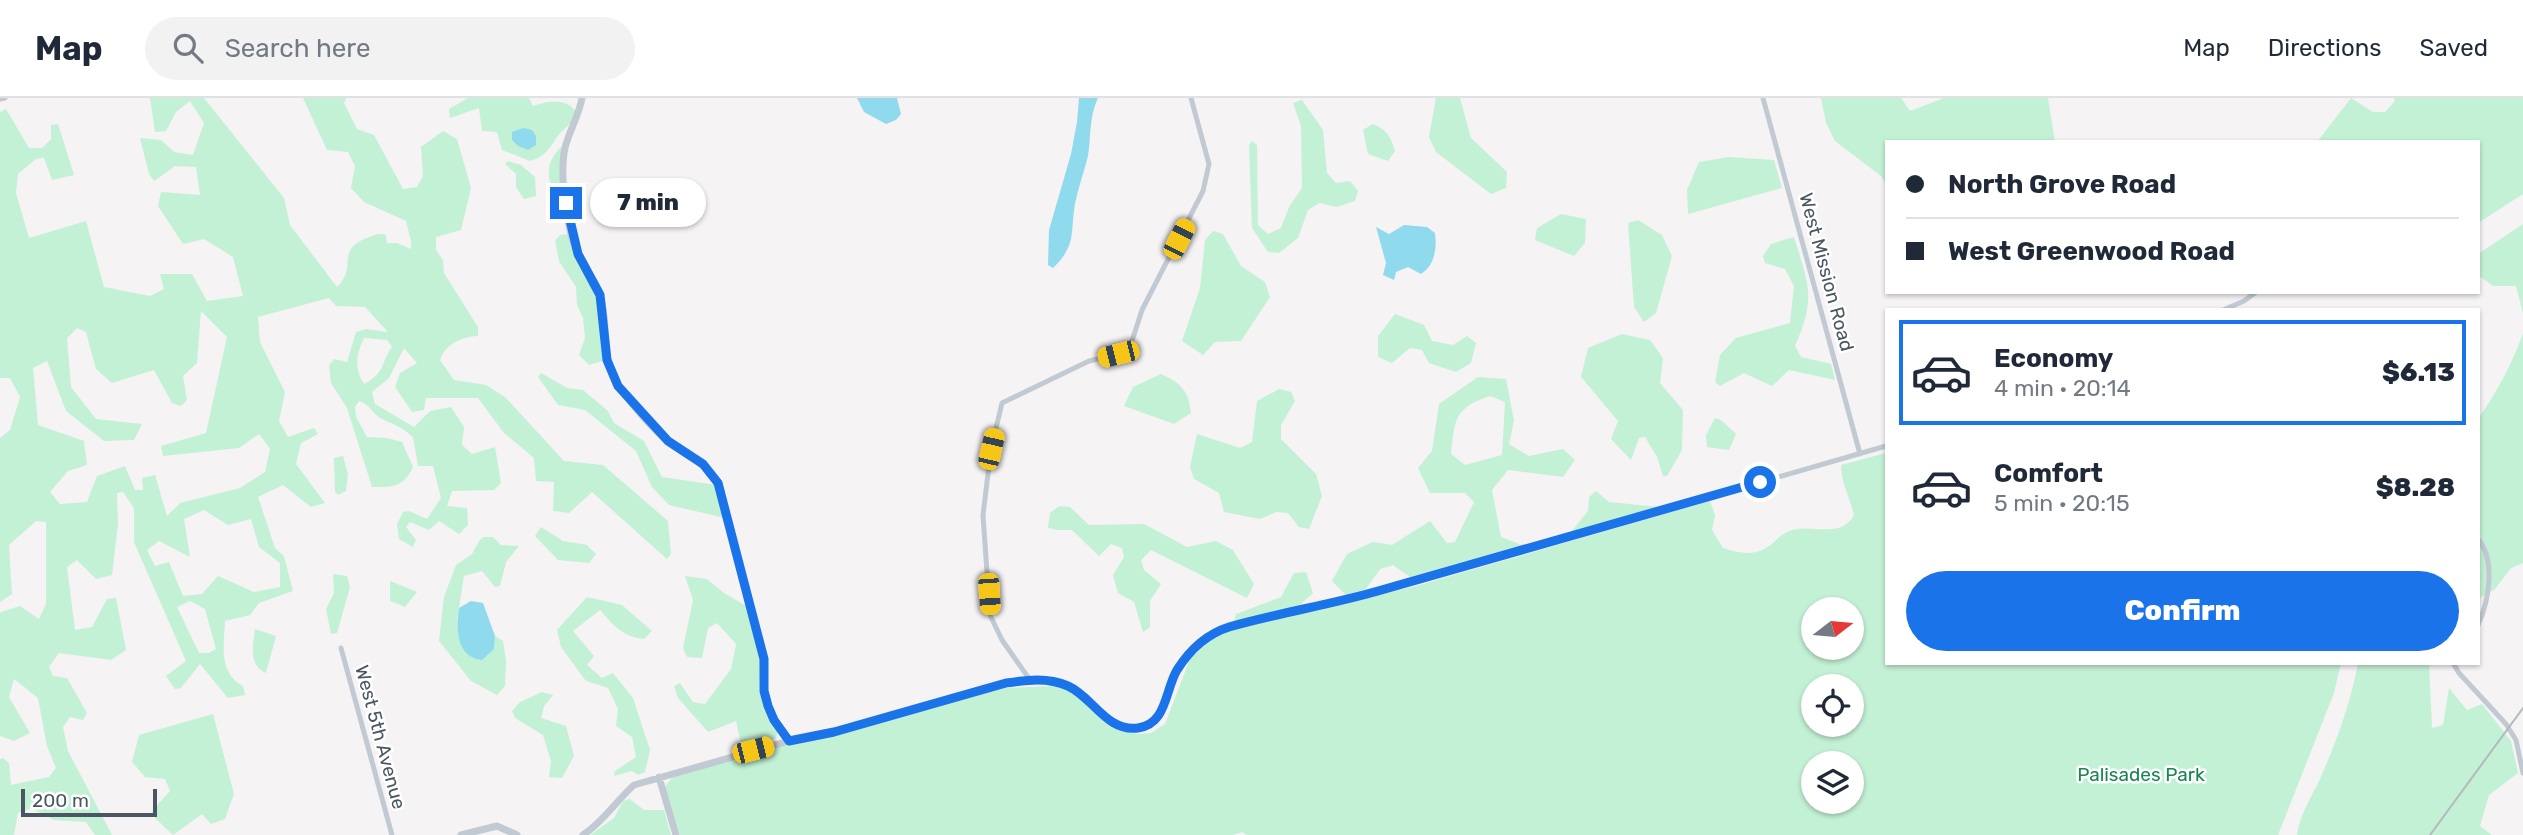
<!DOCTYPE html>
<meta charset="utf-8">
<style>
:root{--surface:#fff;--page:#f2f2f3;--text:#1f2937;--muted:#747a83;--line:#e0e1e3;--accent:#1a73e8}
body{margin:0;font-family:Rubik,sans-serif;background:var(--page);color:var(--text);height:100vh;display:flex;flex-direction:column;font-size:26px;white-space:nowrap}
*{box-sizing:border-box;margin:0}
p{font-size:23px;color:var(--muted)}
.icon{flex:none;width:38px;height:38px;fill:none;stroke:currentColor;stroke-width:2;stroke-linecap:round;stroke-linejoin:round}
.map{position:relative;flex:1;overflow:hidden}
.details{position:absolute;left:1885px;top:210px;width:595px;height:357px;display:flex;flex-direction:column;background:var(--surface);border-radius:0px;box-shadow:0 2px 5px #0004}
.details>*{flex:none}
.hud{position:absolute;left:1885px;top:42px;width:595px;height:154px;border-radius:0px;box-shadow:0 2px 5px #0004;display:grid;align-content:center;height:154px;padding:0 21px;background:var(--surface)}
.needle{width:46px;rotate:74deg}
.buttons{position:absolute;left:1801px;top:499px;display:grid;gap:14px}
.buttons a{display:grid;place-items:center;width:63px;height:63px;border-radius:50%;background:var(--surface);box-shadow:0 2px 5px #0004;font-size:35px}
.scale{position:absolute;left:21px;bottom:18px;width:136px;box-sizing:border-box;padding-left:7px;border:4px solid #4a5661;border-top:0;font-size:19px;line-height:24px;white-space:nowrap;color:#4a5661;-webkit-text-stroke:5px #fff;paint-order:stroke}
.end{position:absolute;width:32px;height:32px;margin:-16px;border:9px solid #1a73e8;background:#fff;box-shadow:0 0 0 4px #fff}
.from{border-radius:50%}
.bubble{position:absolute;height:49px;border-radius:24px;background:var(--surface);box-shadow:0 2px 5px #0004;font-size:23px;font-weight:800;line-height:49px;text-align:center}
.car{position:absolute;width:21px;height:42px;margin:-21px -10px;border-radius:9px;box-shadow:0 0 5px 2px #0007;background:linear-gradient(#f5c518 24%,#345 0 40%,#f5c518 0 76%,#345 0 86%,#f5c518 0)}
.hud b{display:flex;align-items:center;gap:24px;height:66px;font-size:26px}
.hud b+b{border-top:2px solid var(--line)}
.hud i{width:18px;height:18px;background:var(--text)}
ul{padding:12px 0 0;list-style:none}
li{display:flex;align-items:center;gap:21px;height:105px;margin:0 14px 10px;padding:0 7px;border:4px solid transparent;border-radius:0px}
li div{flex:1}
li b{display:block;font-size:26px}
li em{font-style:normal;font-weight:800}
li.active{border-color:var(--accent)}
li>.icon{width:63px;height:63px;stroke-width:1.5}
.primary-button{display:flex;gap:14px;margin-top:auto;padding:14px 21px}
.primary-button a{flex:1;height:80px;border-radius:42px;background:var(--accent);color:#fff;font-size:28px;font-weight:800;line-height:80px;text-align:center}
header{display:flex;align-items:center;gap:42px;box-sizing:border-box;height:98px;padding:0 35px;background:var(--surface);border-bottom:2px solid var(--line)}
header strong{font-size:33px}
nav{display:flex;gap:38px;margin-inline-start:auto;font-size:24px}
.search{width:490px;height:63px;background:var(--page);display:flex;align-items:center;gap:18px;box-sizing:border-box;padding:0 24px;border-radius:38px;color:var(--muted);font-size:26px}
.map>svg:first-child{display:block}
.green{fill:#c3f1d5;fill-rule:evenodd}
.water{fill:#90daee}
.lines{fill:none;stroke-linecap:round;stroke-linejoin:round}
.minor{stroke:#c1cad2;stroke-width:5}
.tertiary{stroke:#c1cad2;stroke-width:7}
.rail{stroke:#b5b8bd;stroke-width:2}
.route{stroke:#1a73e8;stroke-width:9}
.labels{text-anchor:middle;stroke-width:5;stroke-linejoin:round;paint-order:stroke}
.street-label{font-size:19px;fill:#4a5661;stroke:#fff}
.park-label{font-size:19px;fill:#17864f;stroke:#fff}
</style>
<header>
<strong>Map</strong>
<div class="search"><svg class="icon" aria-label="search" viewBox="0 0 24 24"><circle cx="10" cy="10" r="6"/><path d="M15 15l6 6"/></svg>Search here</div>
<nav><a>Map</a><a>Directions</a><a>Saved</a></nav>
</header>
<div class="map">
<svg width="2523" height="737" viewBox="0 0 2523 737">
<rect width="100%" height="100%" fill="#f5f3f3"/>
<path class="green" d="M 150,0 L 204,0 L 284,100 L 290,127 L 337,189 C 359,168 333,153 369,139 C 376,136 379,135 386,137 L 387,145 L 397,145 L 411,151 L 411,143 L 406,123 L 364,104 L 351,90 L 355,68 L 348,54 L 327,52 L 303,0 L 346,0 L 344,5 L 357,31 L 374,37 L 403,91 L 417,89 L 423,78 L 421,49 L 443,33 L 457,41 L 471,90 L 461,132 L 436,139 L 436,152 L 443,162 L 444,175 L 478,229 L 478,238 C 462,239 446,245 440,262 L 454,282 L 486,287 L 505,299 L 564,363 L 603,367 L 668,423 L 671,456 L 667,461 L 592,394 L 569,415 L 553,413 L 554,384 L 536,383 L 534,360 L 504,335 L 478,300 L 426,300 L 424,312 L 412,314 L 395,289 L 400,275 L 417,265 L 404,250 L 389,280 L 372,294 L 375,306 L 414,329 L 430,313 L 451,309 L 464,329 L 462,347 L 472,356 L 495,349 L 501,385 L 494,392 L 452,393 L 447,408 L 467,410 L 468,427 L 459,436 L 439,423 L 429,432 L 410,424 L 406,429 L 416,442 L 413,449 L 399,441 L 397,426 L 403,414 L 409,413 L 427,421 L 441,400 L 433,368 L 418,368 L 413,339 C 399,327 396,328 382,321 C 373,317 370,306 359,303 L 355,309 L 356,319 L 367,339 L 387,340 L 402,344 L 413,369 C 403,390 393,389 372,389 L 347,310 L 331,285 L 329,267 L 334,261 L 347,264 L 356,234 L 366,231 L 388,234 L 365,209 L 336,208 L 329,200 L 258,219 L 260,244 L 285,294 L 279,323 L 288,339 L 314,330 L 318,336 L 301,345 L 296,366 L 325,405 L 311,409 L 283,387 L 258,399 L 275,450 L 284,458 L 293,493 L 259,505 L 250,517 L 225,523 C 224,548 218,574 243,588 L 245,597 L 228,600 L 200,566 L 181,590 L 175,591 L 166,578 L 186,563 L 134,444 L 134,410 L 123,394 L 117,395 L 118,426 L 112,477 L 96,481 L 77,462 L 67,469 L 75,532 L 92,529 L 107,501 L 116,500 L 126,552 L 111,562 L 59,555 L 49,569 L 53,578 L 67,580 L 87,615 L 83,622 L 70,619 L 63,629 L 68,653 L 112,737 L 95,737 L 86,724 L 54,722 L 31,710 L 18,715 L 14,737 L 0,737 L 0,661 L 3,660 L 9,665 L 11,687 L 49,679 L 56,670 L 47,648 L 38,600 L 14,581 L 9,599 L 30,635 L 14,643 L 0,638 L 0,516 L 1,514 L 20,508 L 39,521 L 46,506 L 46,424 L 36,423 L 9,447 L 12,496 L 0,504 L 0,340 L 10,332 L 20,299 L 10,280 L 0,280 L 0,14 L 6,11 L 29,50 L 42,50 L 51,41 L 51,27 L 58,26 L 74,77 L 52,82 L 44,60 L 36,61 L 18,76 L 16,95 L 29,140 L 86,123 L 104,189 L 150,198 L 164,191 L 160,176 L 192,176 L 207,203 L 243,198 L 233,159 L 204,141 L 183,146 L 158,108 L 161,94 L 200,97 L 196,69 L 175,68 L 154,83 L 149,76 L 140,40 L 161,42 L 174,54 L 193,57 L 204,25 L 190,3 L 176,14 L 166,33 L 155,34 ZM 201,213 L 227,239 L 206,335 L 161,348 L 163,358 L 239,350 L 259,336 L 270,351 L 265,374 L 240,390 L 180,405 L 167,418 L 155,377 L 142,380 L 143,392 L 135,392 L 125,368 L 97,378 L 87,404 L 60,406 L 50,394 L 68,373 L 87,367 L 84,343 L 38,327 L 33,270 L 47,263 L 66,313 L 104,343 L 134,342 L 142,326 L 96,321 L 71,289 L 67,240 L 77,230 L 86,234 L 96,271 L 112,285 L 154,272 L 172,305 L 181,308 L 187,302 L 183,278 L 197,265 ZM 364,240 L 387,242 L 392,249 C 380,265 386,275 364,286 C 354,271 356,256 364,240 ZM 204,412 L 228,427 L 251,421 L 259,449 L 280,465 L 280,489 L 254,494 L 218,478 L 202,496 L 183,498 L 169,464 L 155,468 L 147,452 L 159,443 L 190,459 L 184,421 ZM 190,503 L 205,511 L 216,551 L 209,555 L 199,555 L 177,509 Z
M 468,0 L 529,0 L 533,8 C 550,2 569,0 577,16 C 573,25 569,26 562,33 C 551,45 549,58 530,63 L 502,52 L 497,34 L 482,33 L 479,10 L 450,20 L 449,11 Z
M 1436,0 L 1460,0 L 1471,40 L 1507,74 L 1506,90 L 1491,96 L 1436,54 L 1429,39 Z
M 1821,0 L 1901,0 L 1910,13 L 1944,0 L 2048,0 L 2055,44 L 1886,44 L 1886,86 L 1881,78 L 1835,43 L 1826,25 Z
M 2351,0 L 2373,14 L 2385,14 L 2395,3 L 2394,0 L 2523,0 L 2523,96 L 2478,125 L 2478,44 L 2317,44 Z
M 1302,2 L 1323,32 L 1327,75 L 1336,85 L 1350,83 L 1358,93 L 1355,103 L 1337,109 L 1319,105 L 1308,112 L 1298,140 L 1279,155 L 1268,154 L 1252,130 L 1249,47 L 1252,43 L 1257,47 L 1258,127 L 1268,136 L 1281,130 L 1289,109 L 1302,90 L 1301,28 L 1293,5 Z
M 1373,26 C 1387,32 1391,39 1395,53 L 1388,63 L 1368,56 L 1363,32 Z
M 565,45 L 563,99 L 559,100 C 544,80 545,63 565,45 Z
M 1729,59 L 1774,62 L 1782,90 L 1688,116 L 1687,92 L 1699,64 Z
M 508,63 L 521,67 L 535,79 L 536,98 L 524,101 L 516,89 L 516,76 L 505,66 Z
M 1561,116 L 1586,121 L 1585,145 L 1574,158 L 1535,142 L 1537,130 Z
M 1638,122 L 1662,137 L 1672,158 L 1656,215 L 1644,224 L 1634,209 L 1628,125 Z
M 2523,126 L 2523,215 L 2516,188 L 2493,188 L 2478,177 L 2478,156 Z
M 1213,133 L 1223,136 L 1241,168 L 1265,184 L 1270,199 L 1241,243 L 1215,244 L 1203,257 L 1182,243 L 1200,190 L 1205,142 Z
M 568,136 C 575,158 588,175 597,196 C 605,215 604,241 605,262 L 589,267 L 579,257 L 585,240 L 583,220 L 577,207 L 576,189 L 559,163 L 555,143 L 560,137 Z
M 1794,139 C 1809,187 1816,200 1795,248 L 1801,259 L 1831,266 L 1835,282 L 1789,272 L 1772,288 L 1744,275 L 1720,288 L 1715,284 L 1720,257 L 1736,240 L 1790,225 L 1794,188 L 1785,171 L 1765,165 L 1763,158 L 1771,146 Z
M 1395,216 L 1424,227 L 1432,243 L 1453,247 L 1467,238 L 1476,245 L 1471,265 L 1456,274 L 1429,265 L 1422,252 L 1410,250 L 1392,265 L 1378,259 L 1378,238 Z
M 2523,235 L 2523,465 L 2511,470 L 2495,491 L 2478,501 L 2478,321 C 2497,294 2512,266 2523,235 Z
M 1622,236 L 1650,242 L 1663,260 L 1660,285 L 1683,312 L 1682,352 L 1667,378 L 1663,378 L 1657,359 L 1645,339 L 1639,340 L 1631,362 L 1611,341 L 1618,323 L 1581,279 L 1588,250 Z
M 541,275 L 567,290 L 583,292 L 608,313 L 614,325 L 644,343 L 662,379 L 716,387 L 725,420 L 669,407 L 652,389 L 636,353 L 585,312 L 558,307 L 538,279 Z
M 1161,276 C 1181,285 1189,293 1191,315 L 1174,326 L 1124,308 L 1133,289 Z
M 1478,279 L 1506,281 L 1514,323 L 1509,346 L 1529,358 L 1563,351 L 1575,362 L 1563,379 L 1508,372 L 1492,392 L 1501,439 L 1522,447 L 1410,479 L 1393,467 L 1380,471 L 1366,491 L 1346,497 L 1332,483 L 1347,456 L 1373,444 L 1392,447 L 1430,423 L 1447,445 L 1455,444 L 1474,404 L 1465,395 L 1430,395 L 1418,370 L 1432,353 L 1439,306 ZM 1490,298 L 1505,304 L 1502,357 L 1465,367 L 1451,356 C 1455,321 1454,310 1490,298 Z
M 1279,291 L 1291,294 L 1295,303 L 1281,327 L 1281,341 L 1316,376 L 1322,398 L 1309,431 L 1299,429 L 1288,415 L 1276,414 L 1260,421 L 1224,414 L 1219,395 L 1194,381 L 1190,369 L 1197,336 L 1240,350 L 1252,344 L 1257,303 Z
M 1715,320 L 1721,322 L 1736,336 L 1729,352 L 1707,349 L 1706,337 Z
M 1886,355 L 1886,565 L 2341,565 L 2334,595 L 2278,737 L 1247,737 L 1242,734 L 1233,737 L 680,737 L 666,691 L 666,687 L 673,679 L 754,655 L 850,632 L 1004,590 L 1053,588 L 1061,590 L 1077,596 L 1087,608 L 1124,633 L 1137,636 L 1151,635 L 1165,626 L 1190,561 L 1211,542 L 1233,532 L 1416,488 L 1710,403 L 1715,417 L 1712,432 L 1723,450 C 1742,456 1758,459 1774,444 C 1779,439 1786,433 1793,432 C 1815,426 1841,441 1854,417 C 1850,400 1841,384 1841,367 ZM 1813,511 L 1852,511 L 1852,550 L 1813,550 ZM 1813,588 L 1852,588 L 1852,626 L 1813,626 ZM 1813,665 L 1852,665 L 1852,704 L 1813,704 Z
M 343,358 L 348,376 L 346,393 L 338,397 L 335,394 L 334,360 Z
M 1596,393 L 1609,404 L 1659,409 L 1571,434 L 1588,413 L 1589,399 Z
M 1059,408 L 1070,409 L 1089,427 L 1144,426 L 1187,449 L 1216,443 L 1233,452 L 1254,486 L 1247,500 L 1151,452 L 1141,462 L 1144,472 L 1161,486 L 1150,503 L 1150,529 L 1143,534 L 1134,504 L 1118,495 L 1113,477 L 1124,459 L 1122,450 L 1111,446 L 1099,458 L 1072,432 L 1057,432 L 1048,430 L 1050,415 Z
M 541,429 L 563,443 L 587,447 L 596,456 L 589,465 L 558,462 L 535,438 Z
M 484,439 L 493,439 L 501,447 L 519,448 L 506,464 L 500,488 L 495,489 L 482,473 L 464,478 L 457,522 L 494,551 L 495,538 L 503,543 L 506,563 L 505,588 L 497,597 L 471,583 L 439,543 L 444,499 L 456,467 L 472,456 L 479,443 Z
M 1306,474 L 1313,495 L 1299,508 L 1234,524 L 1236,516 L 1281,499 L 1294,475 Z
M 333,476 L 347,478 L 350,489 L 337,535 L 331,536 L 326,511 L 334,495 Z
M 685,478 L 707,481 L 724,495 L 748,509 L 761,567 L 759,591 L 764,612 L 778,634 L 776,640 L 742,651 L 736,623 L 708,634 L 678,600 L 674,588 L 680,585 L 693,604 L 705,606 L 731,571 L 736,546 L 717,525 L 708,530 L 702,560 L 687,559 L 683,550 L 693,502 Z
M 390,483 L 417,494 L 405,509 L 390,503 Z
M 587,499 L 622,507 L 652,533 L 644,541 C 623,539 613,527 600,512 L 573,533 L 594,558 L 587,567 L 602,580 L 613,575 L 633,600 L 650,652 L 645,674 L 638,677 L 632,673 L 614,678 L 615,673 L 636,659 L 632,639 L 616,628 L 618,611 L 608,590 L 586,583 L 561,549 L 557,532 Z
M 255,531 L 276,538 L 266,575 C 248,567 253,547 255,531 Z
M 2358,565 L 2429,565 L 2432,630 L 2443,627 L 2449,590 L 2467,612 L 2482,606 L 2511,643 L 2518,675 L 2489,697 L 2480,728 L 2492,737 L 2297,737 C 2300,716 2311,700 2320,681 C 2336,645 2351,604 2358,565 Z
M 542,594 L 553,597 L 544,608 L 541,620 L 566,628 L 574,658 L 562,680 L 549,679 L 551,663 L 543,637 L 515,620 L 512,613 L 520,604 Z
M 213,616 L 234,696 L 225,721 L 211,726 L 202,716 L 173,737 L 156,721 L 152,713 L 170,693 L 165,681 L 145,679 L 132,664 L 139,637 Z
M 630,701 L 644,712 L 664,712 L 671,737 L 590,737 L 614,720 L 623,703 Z"/>
<path class="water" d="M 857,0 L 897,0 L 901,16 L 896,22 L 886,26 L 864,14 Z
M 1079,0 L 1098,0 C 1089,18 1091,39 1088,58 C 1084,74 1078,90 1075,106 C 1070,135 1077,147 1053,170 L 1048,167 L 1049,132 L 1071,56 L 1077,24 Z
M 523,30 L 532,32 L 536,38 L 536,47 L 528,52 L 518,48 L 512,42 L 512,34 Z
M 1404,127 L 1427,129 L 1435,135 C 1437,150 1435,167 1421,176 L 1408,169 L 1396,174 L 1394,182 L 1383,177 L 1386,165 L 1376,129 L 1389,136 Z
M 471,503 L 483,505 L 495,538 L 494,551 L 482,562 C 456,559 456,531 459,510 Z"/>
<g class="lines">
<path class="minor" d="M 1763,0 L 1860,356
M 0,1 L 5,0
M 2223,212 L 2244,203 L 2256,194
M 2478,441 C 2496,462 2489,503 2478,527
M 341,550 L 392,737
M 2453,565 L 2459,575 L 2506,626 L 2516,642 L 2523,675
M 1030,582 L 1002,542 L 990,517 L 983,417 L 991,351 L 1002,305 L 1089,263 L 1118,256 L 1131,246 L 1142,212 L 1203,93 L 1209,66 L 1191,0
M 789,643 C 851,633 909,610 969,594 C 994,588 1021,579 1046,582 C 1086,586 1103,635 1139,630 C 1167,626 1165,593 1177,573 C 1188,552 1208,535 1231,529 C 1280,516 1329,506 1377,493 C 1547,446 1717,397 1886,348"/>
<path class="tertiary" d="M 582,0 C 579,18 569,33 565,50 C 559,77 567,130 577,155 C 584,170 596,182 600,197 C 610,228 599,263 620,290 C 634,309 651,330 670,345 C 687,359 707,365 718,385 L 763,561 L 764,593 L 768,608 L 774,623 L 789,643 L 634,687 C 616,703 604,723 583,737
M 659,679 L 676,737
M 461,737 L 497,728 L 517,737"/>
<path class="rail" d="M 2430,737 L 2523,610"/>
</g>
<g class="lines">
<path class="route" d="M 566,105 L 578,156 L 600,197 L 607,262 L 618,288 L 668,343 L 703,366 L 718,385 L 764,561 L 764,593 L 768,608 L 774,622 L 789,643 L 834,634 L 1006,585 C 1027,582 1047,579 1068,588 C 1093,599 1106,634 1138,630 C 1167,626 1165,592 1177,572 C 1189,553 1207,536 1229,529 C 1278,515 1329,507 1378,493 C 1505,457 1632,420 1760,384"/>
</g>
<g class="labels">
<g class="street-label">
<text transform="translate(1827 174) rotate(75)" y="7">West Mission Road</text>
<text transform="translate(381 639) rotate(75)" y="7">West 5th Avenue</text>
</g>
<g class="park-label">
<text x="2141" y="683">Palisades Park</text>
</g>
</g>
</svg>
<div class="buttons">
<a><svg class="needle" viewBox="-14 -14 28 28"><path d="M0-13l5 13h-10z" fill="#e53935"/><path d="M0 13l5-13h-10z" fill="#747a83"/></svg></a>
<a><svg class="icon" aria-label="locate" viewBox="0 0 24 24"><circle cx="12" cy="12" r="6"/><path d="M12 2v4M12 18v4M2 12h4M18 12h4"/></svg></a>
<a><svg class="icon" aria-label="layers" viewBox="0 0 24 24"><path d="M12 4l9 5-9 5-9-5zM3 14l9 5 9-5"/></svg></a>
</div>
<div class="scale">200 m</div>
<i class="end from" style="left:1760px;top:384px"></i>
<i class="end" style="left:566px;top:105px"></i>
<div class="bubble" style="left:590px;top:80px;width:116px">7 min</div>
<i class="car" style="left:1179px;top:141px;rotate:27deg"></i>
<i class="car" style="left:1118px;top:256px;rotate:256deg"></i>
<i class="car" style="left:991px;top:351px;rotate:13deg"></i>
<i class="car" style="left:989px;top:496px;rotate:176deg"></i>
<i class="car" style="left:753px;top:652px;rotate:76deg"></i>
<div class="hud">
<b><i class="from"></i>North Grove Road</b>
<b><i></i>West Greenwood Road</b>
</div>
<section class="details">
<ul>
<li class="active"><svg class="icon" aria-label="car" viewBox="0 0 24 24"><path d="M5 17H2v-5l4-1 3-4h7l3 4 3 1v5h-3M9 17h6M6 11h13"/><circle cx="7" cy="17" r="2"/><circle cx="17" cy="17" r="2"/></svg><div><b>Economy</b><p>4 min · 20:14</p></div><em>$6.13</em></li>
<li><svg class="icon" aria-label="car" viewBox="0 0 24 24"><path d="M5 17H2v-5l4-1 3-4h7l3 4 3 1v5h-3M9 17h6M6 11h13"/><circle cx="7" cy="17" r="2"/><circle cx="17" cy="17" r="2"/></svg><div><b>Comfort</b><p>5 min · 20:15</p></div><em>$8.28</em></li>
</ul>
<div class="primary-button"><a>Confirm</a></div>
</section>
</div>
